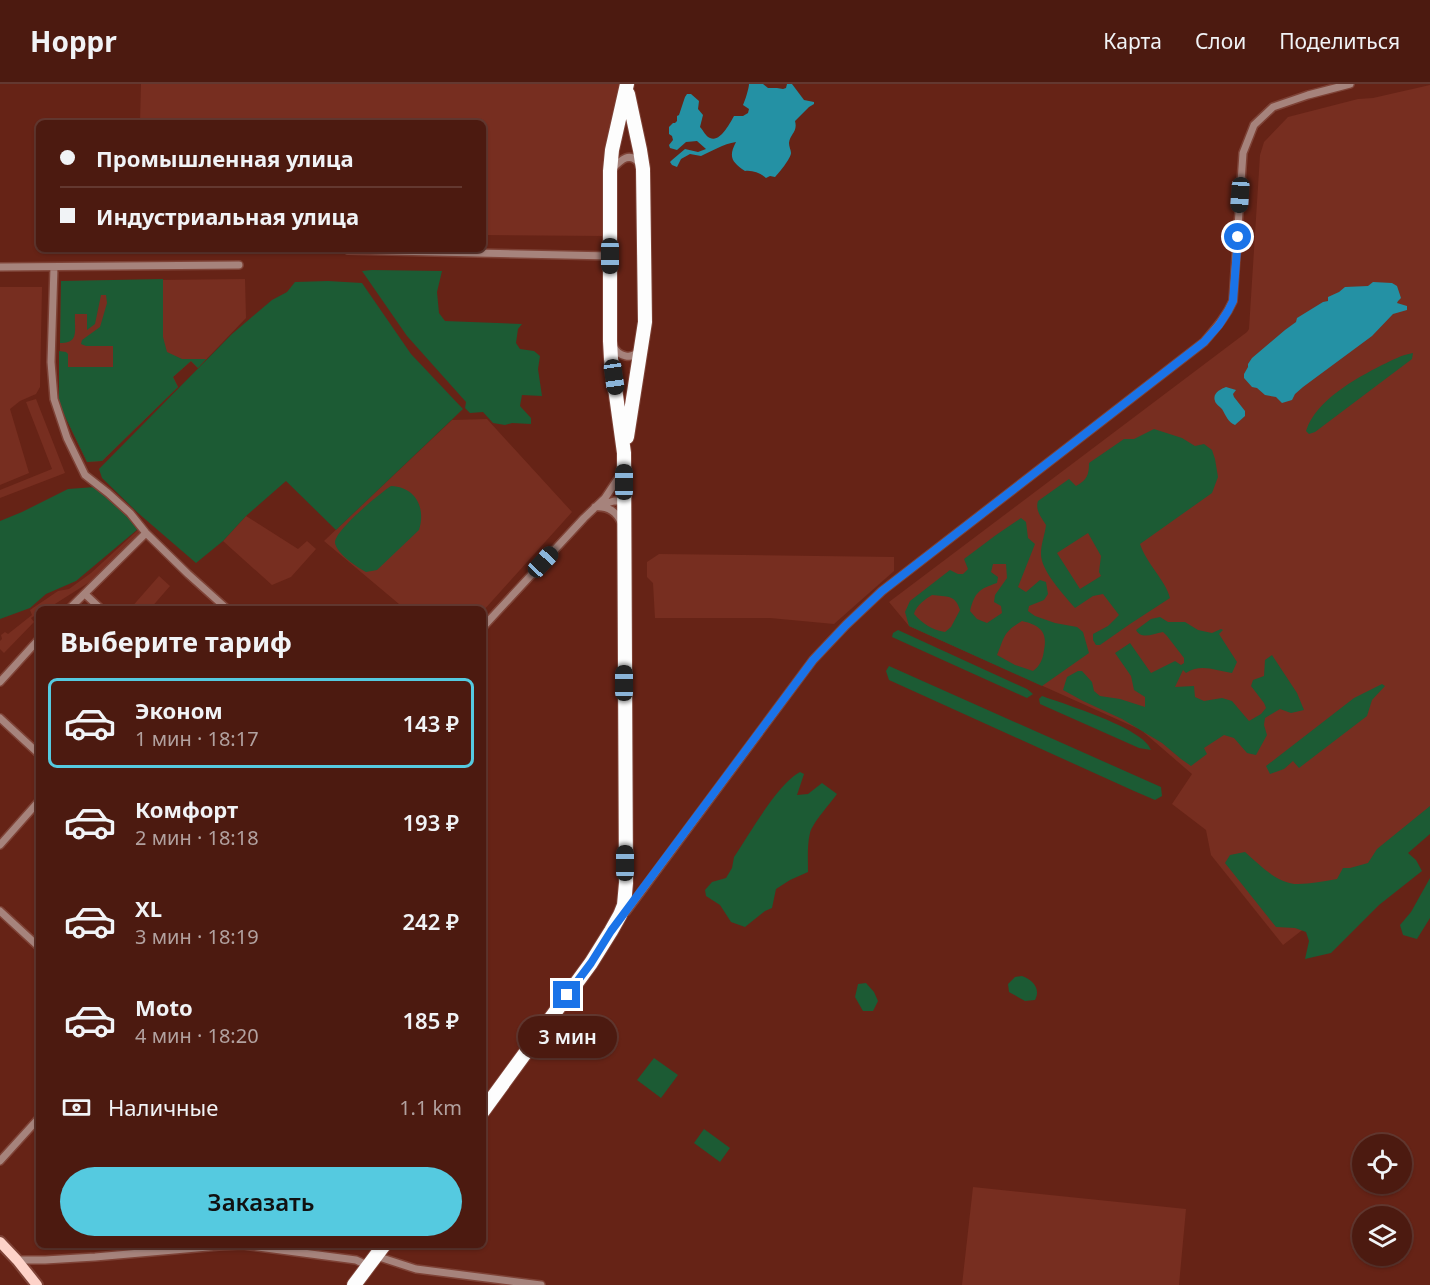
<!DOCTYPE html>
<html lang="ru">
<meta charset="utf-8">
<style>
:root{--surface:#4c1a10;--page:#532319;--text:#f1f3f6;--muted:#b2a19f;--line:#633830;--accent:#55cae0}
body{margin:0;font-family:"Noto Sans",sans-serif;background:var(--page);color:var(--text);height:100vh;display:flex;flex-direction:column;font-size:22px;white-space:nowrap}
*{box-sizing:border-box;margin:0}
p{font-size:20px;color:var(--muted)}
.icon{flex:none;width:33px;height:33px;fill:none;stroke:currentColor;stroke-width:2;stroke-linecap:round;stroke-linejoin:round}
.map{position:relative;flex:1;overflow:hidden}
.drawer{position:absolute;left:36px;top:522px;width:450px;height:642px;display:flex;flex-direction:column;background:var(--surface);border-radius:9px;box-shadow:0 2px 4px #0004,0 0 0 2px var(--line)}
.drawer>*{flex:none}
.guide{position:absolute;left:36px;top:36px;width:450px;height:132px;border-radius:9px;box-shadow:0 2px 4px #0004,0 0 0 2px var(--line);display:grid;align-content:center;height:132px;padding:0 24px;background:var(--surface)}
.tools{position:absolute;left:1352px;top:1050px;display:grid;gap:12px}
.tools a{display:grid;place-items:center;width:60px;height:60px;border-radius:50%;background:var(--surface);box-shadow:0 2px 4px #0004,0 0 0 2px var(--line);font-size:30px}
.end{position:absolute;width:27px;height:27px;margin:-14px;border:8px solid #1a73e8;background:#fff;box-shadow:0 0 0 3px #fff}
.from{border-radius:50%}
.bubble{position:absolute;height:42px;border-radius:21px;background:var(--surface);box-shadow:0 2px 4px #0004,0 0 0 2px var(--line);font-size:20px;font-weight:600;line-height:42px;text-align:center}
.car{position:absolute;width:18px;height:36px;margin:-18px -9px;border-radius:8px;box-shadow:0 0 4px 2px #0007;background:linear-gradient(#222 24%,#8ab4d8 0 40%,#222 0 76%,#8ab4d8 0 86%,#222 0)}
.guide b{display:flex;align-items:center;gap:21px;height:57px;font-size:22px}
.guide b+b{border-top:2px solid var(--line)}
.guide i{width:15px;height:15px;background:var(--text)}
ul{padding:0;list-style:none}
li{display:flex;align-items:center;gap:18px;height:90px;margin:0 12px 9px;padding:0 12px;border:3px solid transparent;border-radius:9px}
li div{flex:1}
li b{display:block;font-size:22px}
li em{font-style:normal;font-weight:600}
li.on{border-color:var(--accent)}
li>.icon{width:54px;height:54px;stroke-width:1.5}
h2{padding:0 24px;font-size:27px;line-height:72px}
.pay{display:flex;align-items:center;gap:15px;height:66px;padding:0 24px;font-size:22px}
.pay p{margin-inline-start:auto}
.action{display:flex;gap:12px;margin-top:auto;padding:12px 24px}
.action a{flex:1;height:69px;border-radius:36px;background:var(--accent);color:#111;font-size:24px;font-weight:600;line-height:69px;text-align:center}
header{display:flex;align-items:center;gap:36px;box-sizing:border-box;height:84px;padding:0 30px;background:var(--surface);border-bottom:2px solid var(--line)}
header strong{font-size:28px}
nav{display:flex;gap:33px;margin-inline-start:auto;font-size:21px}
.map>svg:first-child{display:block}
.built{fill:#772e20}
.green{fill:#1c5b34;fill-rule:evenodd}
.water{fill:#2491a4}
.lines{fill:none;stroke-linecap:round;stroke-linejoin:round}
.street-casing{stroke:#7e4236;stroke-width:10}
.primary-casing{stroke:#7e4236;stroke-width:14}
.highway-casing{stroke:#7e4236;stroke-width:16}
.street{stroke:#a6837c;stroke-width:7}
.primary{stroke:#fdd2c8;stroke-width:10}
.highway{stroke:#fdfdfd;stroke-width:14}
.route{stroke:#1a73e8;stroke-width:8}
</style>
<header>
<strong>Hoppr</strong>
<nav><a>Карта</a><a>Слои</a><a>Поделиться</a></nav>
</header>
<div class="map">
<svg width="1430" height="1201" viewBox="0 0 1430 1201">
<rect width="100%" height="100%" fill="#662316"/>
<path class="built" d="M 141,0 L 619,0 L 606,152 L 483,151 L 483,39 L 140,39 Z
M 1430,1 L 1430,747 L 1283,861 L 1211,771 L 1206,746 L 1172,720 L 1192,690 L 1141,646 L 909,542 L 889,518 L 1247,248 L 1249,245 L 1260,71 L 1264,58 L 1288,33 L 1358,15 L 1373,14 Z
M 245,195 L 246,234 L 198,284 L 191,277 L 173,293 L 178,303 L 102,377 L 87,378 L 59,320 L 61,197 Z
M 0,203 L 42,203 L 40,303 L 36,310 L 20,317 L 10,325 L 29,389 L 0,401 Z
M 36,315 L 65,389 L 0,414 L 0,406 L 52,385 L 26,318 Z
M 487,335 L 572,428 L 483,527 L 483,525 L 421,525 L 399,520 L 324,457 L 452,336 Z
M 246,432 L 298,465 L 307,457 L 316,465 L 291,493 L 272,501 L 223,457 Z
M 139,445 L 144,450 L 96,494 L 47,525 L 39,525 L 39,529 L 31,534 L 34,538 L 4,569 L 0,565 L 0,557 L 2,555 L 1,551 L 5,548 L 8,550 L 32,531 L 30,526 L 58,507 L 69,505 L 91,489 Z
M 659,470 L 894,473 L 894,487 L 834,540 L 770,534 L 655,534 L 653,499 L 647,493 L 647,478 Z
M 159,492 L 170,502 L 150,525 L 130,525 Z
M 973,1103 L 1186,1125 L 1179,1201 L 962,1201 Z"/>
<path class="green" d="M 372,186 L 442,187 L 437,208 L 439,229 L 445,237 L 522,240 L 518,245 L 516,259 L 520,265 L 534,267 L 540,272 L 538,285 L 542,312 L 522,311 L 520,322 L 531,334 L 531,340 L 512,339 L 505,341 L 493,339 L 483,328 L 470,329 L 465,324 L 466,318 L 407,252 L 362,187 Z
M 163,195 L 163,253 L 167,268 L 182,275 L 206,275 L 198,284 L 191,277 L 173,293 L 178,303 L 102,377 L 87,378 L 59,320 L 59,267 L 66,268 L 68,270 L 68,283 L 113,283 L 113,262 L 86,262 L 81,260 L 82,256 L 100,243 L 107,219 L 106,211 L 101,211 L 95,240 L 87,246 L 87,230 L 75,230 C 74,246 80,259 60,259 L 61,197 Z
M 328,197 L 362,199 L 411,270 L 463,325 L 336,446 L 286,397 L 246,432 L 223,457 L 196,479 L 138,429 L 102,394 L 99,385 L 232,250 L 272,216 L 287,208 L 295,198 Z
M 1413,269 L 1412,275 L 1315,348 L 1309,350 L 1306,347 C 1316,316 1355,295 1382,281 C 1393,276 1401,271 1413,269 Z
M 1154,345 L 1182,354 L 1195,362 L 1204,360 L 1212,366 L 1215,375 L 1218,393 L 1212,409 L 1140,460 C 1146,479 1166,497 1170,514 L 1130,540 L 1100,561 L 1096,561 L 1093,556 L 1093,550 L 1108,542 L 1119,531 L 1103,510 L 1093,512 L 1075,524 C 1064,511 1040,486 1041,469 C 1041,460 1045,450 1046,441 C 1041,433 1035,426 1038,417 L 1069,395 L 1076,402 C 1087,396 1089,391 1089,379 L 1124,355 L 1134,355 ZM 1088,449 L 1101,472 L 1099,488 L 1101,492 L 1080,505 L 1057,469 Z
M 391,402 C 416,403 426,424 419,446 L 377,486 L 366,488 C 357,483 337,470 335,459 C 334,447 380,409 391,402 Z
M 95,403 L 134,437 L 138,445 L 76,497 L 46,510 L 30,524 L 0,535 L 0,437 L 22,428 L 68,405 Z
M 1021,434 L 1026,438 L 1028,454 L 1035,460 L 1018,503 L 1026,508 L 1040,496 L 1046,498 L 1048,510 L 1044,516 L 1029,522 L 1028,527 L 1035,532 L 1055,539 L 1077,543 L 1083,548 L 1089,569 L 1042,602 L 909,542 L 905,528 L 910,517 L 950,486 L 958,490 L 963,490 L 968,485 L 964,475 L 996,451 ZM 993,480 L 1006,480 L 1007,494 L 995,511 L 994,518 L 1001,522 L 1002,529 L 987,539 L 977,535 L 970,527 C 975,508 979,505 997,499 L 998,493 L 991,488 ZM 932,511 C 947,513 955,510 960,526 L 951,543 L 945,548 C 932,546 923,540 914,530 C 916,522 925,515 932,511 ZM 1022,537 C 1039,541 1048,547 1044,566 C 1043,575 1040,582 1033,587 L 1015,581 L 997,571 C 1005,552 1003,548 1022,537 Z
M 1160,533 L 1168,538 L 1185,538 L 1198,546 L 1212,549 L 1221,545 L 1223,546 L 1219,550 L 1237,578 L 1232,589 C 1215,587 1202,579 1186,589 L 1183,586 L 1175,603 L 1194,602 L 1195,613 L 1204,617 L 1222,614 L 1232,617 L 1249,637 L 1261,630 L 1266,624 L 1264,619 L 1251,602 L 1253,596 L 1264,592 L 1265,576 L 1272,571 L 1297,609 L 1304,626 L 1291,629 L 1280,625 L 1265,634 L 1264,641 L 1267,651 L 1256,671 L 1247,669 L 1234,654 L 1224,651 L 1204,664 L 1207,670 L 1191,682 L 1181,675 L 1162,659 L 1122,635 L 1083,617 L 1063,606 L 1067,593 L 1078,587 L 1082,587 L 1092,598 L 1094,607 L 1100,612 L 1120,615 L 1145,623 L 1145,613 L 1134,606 L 1131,592 L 1115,569 L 1130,559 L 1151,589 L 1175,577 L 1181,581 L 1184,579 L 1184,574 L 1167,552 L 1163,548 C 1152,550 1142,556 1136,546 L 1151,535 Z
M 898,546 L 1027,605 L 1033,610 L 1027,614 L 892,553 L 893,549 Z
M 889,582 L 1161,703 L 1162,712 L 1155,716 L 1134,707 L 889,596 L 886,587 Z
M 1382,600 L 1385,602 L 1372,616 L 1367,632 L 1299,684 L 1293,677 L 1284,685 L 1270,690 L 1266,682 L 1354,614 Z
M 1042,612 C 1064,620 1144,644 1151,666 L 1139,664 L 1040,620 L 1039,615 Z
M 800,688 L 804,690 L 797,711 L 808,710 L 822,699 L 837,710 C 830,720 813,738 810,749 C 807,761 808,776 808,788 L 790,796 L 776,805 L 772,824 L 765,827 L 745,843 L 731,838 L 720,821 L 706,812 L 705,806 L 712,798 L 726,794 L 732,784 L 734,773 C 749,751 778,699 800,688 Z
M 1430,722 L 1430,750 L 1408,769 L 1416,776 L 1422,787 L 1379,821 L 1331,869 L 1305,875 L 1309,857 L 1306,848 L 1295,844 L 1276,843 L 1225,779 L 1230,771 L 1245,768 C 1260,781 1277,800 1298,800 C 1311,800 1324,797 1337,795 L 1343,784 L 1350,784 L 1368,779 L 1377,765 Z
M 1430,794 L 1430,834 L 1417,855 L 1403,851 L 1400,841 L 1411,828 Z
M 1022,892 C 1033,896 1041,905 1035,916 L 1025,917 L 1009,908 L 1008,900 L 1015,893 Z
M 866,899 L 874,908 L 878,917 L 873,927 L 863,927 L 855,913 L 858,900 Z
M 654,974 L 678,991 L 661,1014 L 637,996 Z
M 704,1045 L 730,1064 L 720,1078 L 694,1059 Z"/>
<path class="water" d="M 749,0 L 763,0 L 768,4 L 777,4 L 783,5 L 786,4 L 787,0 L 792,0 L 804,16 L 814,18 L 814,20 L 809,23 L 795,37 C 798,48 790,50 789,59 C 789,63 791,66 791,69 C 791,74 779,89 775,93 L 770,92 L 766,94 C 761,89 752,86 745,87 C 732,78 728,73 736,58 C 723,60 712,67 701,72 L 690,70 L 681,75 L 677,83 L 672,81 L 670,78 L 672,76 L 685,65 L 698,68 L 706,65 L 697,57 L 686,58 L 677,66 L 670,64 L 669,61 L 673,56 L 672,52 L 669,50 L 669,43 L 673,39 L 675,39 L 677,37 L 677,32 L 679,31 L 685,13 L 687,10 L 691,10 L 699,17 L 698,25 L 703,31 L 700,43 C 703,46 706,53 710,54 C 720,59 730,39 734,32 L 743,32 L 748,29 L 749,25 L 743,21 C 745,17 749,4 749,0 Z
M 1373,198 L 1392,199 L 1397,202 L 1401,214 L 1398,217 L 1397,219 L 1407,222 L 1407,226 L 1393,230 L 1372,252 L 1303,303 L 1295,310 L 1292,316 L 1282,319 L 1276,313 L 1265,311 L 1257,304 L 1252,303 L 1244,294 L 1244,290 L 1248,283 L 1248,280 L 1252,274 L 1285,246 L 1296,238 L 1297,234 L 1323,218 L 1328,217 L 1328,213 L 1339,208 L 1345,203 L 1368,202 Z
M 1226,303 L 1236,306 L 1233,310 L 1234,313 L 1245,327 L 1245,332 L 1235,341 C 1228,338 1226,332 1222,325 C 1221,324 1215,319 1215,317 C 1212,309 1221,305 1226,303 Z"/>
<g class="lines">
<g class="street-casing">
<path id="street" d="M 611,86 C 620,77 629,66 640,80
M 348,166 L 610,172
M 0,183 L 239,181
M 54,183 L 51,278 L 54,315 L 67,354 L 85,391 L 108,409 L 130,429 L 146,449 L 188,490 L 227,525
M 613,262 C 618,272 632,277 639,266
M 600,421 L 614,417 L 624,417
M 595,423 C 607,422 616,427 621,438
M 85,510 L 101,525
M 69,525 L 146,449
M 483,543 L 584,434 L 605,414 L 621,390
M 0,598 L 39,555
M 0,634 L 39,670
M 0,761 L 39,717
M 0,827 L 39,863
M 626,828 L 813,576 L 846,541 L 882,507 L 1204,258 C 1215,245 1226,233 1233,217 L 1243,69 L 1254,41 L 1273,23 L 1308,11 L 1350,0
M 0,1077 L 39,1034
M 376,1172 L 416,1185 L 541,1201
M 17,1176 L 45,1176 L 95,1173 L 219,1162 L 243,1161 L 356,1176 L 369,1182"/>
</g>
<g class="primary-casing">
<path id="primary" d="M 0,1158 L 17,1176 L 37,1201"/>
</g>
<g class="highway-casing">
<path id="highway" d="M 627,353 L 645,238 L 643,85 L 640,66 L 628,10
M 483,1027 L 591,879 L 611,847 L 620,831 L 624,821 L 626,799 L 624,369 L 611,275 L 610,257 L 610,87 L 612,66 L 627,0
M 354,1201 L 384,1161"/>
</g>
<use href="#street" class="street"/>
<use href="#primary" class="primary"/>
<use href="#highway" class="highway"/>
</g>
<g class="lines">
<path class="route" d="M 567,911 L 591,879 L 611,847 L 813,576 L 846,541 L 882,507 L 1204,258 L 1219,241 L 1228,227 L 1233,217 L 1238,153"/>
</g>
</svg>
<div class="tools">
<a><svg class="icon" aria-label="locate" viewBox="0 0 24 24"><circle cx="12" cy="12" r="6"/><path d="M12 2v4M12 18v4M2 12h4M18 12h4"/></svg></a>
<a><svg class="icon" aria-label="layers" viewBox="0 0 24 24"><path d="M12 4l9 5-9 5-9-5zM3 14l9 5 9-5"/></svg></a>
</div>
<i class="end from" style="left:1238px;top:153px"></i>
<i class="end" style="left:567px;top:911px"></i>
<div class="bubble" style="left:518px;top:932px;width:99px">3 мин</div>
<i class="car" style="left:1240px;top:111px;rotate:184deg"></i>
<i class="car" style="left:610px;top:172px;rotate:180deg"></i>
<i class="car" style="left:614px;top:293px;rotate:172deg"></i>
<i class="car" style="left:624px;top:398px;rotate:0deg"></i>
<i class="car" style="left:543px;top:478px;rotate:43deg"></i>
<i class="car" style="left:624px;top:599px;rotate:0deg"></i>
<i class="car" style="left:625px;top:779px;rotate:0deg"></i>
<div class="guide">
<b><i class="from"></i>Промышленная улица</b>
<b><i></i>Индустриальная улица</b>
</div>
<section class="drawer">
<h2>Выберите тариф</h2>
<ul>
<li class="on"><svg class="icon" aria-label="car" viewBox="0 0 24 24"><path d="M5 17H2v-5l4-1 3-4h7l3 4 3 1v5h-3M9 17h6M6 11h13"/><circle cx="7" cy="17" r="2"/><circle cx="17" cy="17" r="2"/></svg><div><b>Эконом</b><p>1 мин · 18:17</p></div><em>143 ₽</em></li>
<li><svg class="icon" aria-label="car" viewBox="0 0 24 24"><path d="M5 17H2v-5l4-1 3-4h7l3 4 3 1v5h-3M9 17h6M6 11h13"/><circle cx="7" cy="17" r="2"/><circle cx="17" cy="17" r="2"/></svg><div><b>Комфорт</b><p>2 мин · 18:18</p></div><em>193 ₽</em></li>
<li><svg class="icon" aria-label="car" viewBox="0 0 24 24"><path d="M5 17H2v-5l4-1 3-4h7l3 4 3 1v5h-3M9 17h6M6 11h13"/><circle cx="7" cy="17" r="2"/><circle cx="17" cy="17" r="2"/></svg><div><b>XL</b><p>3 мин · 18:19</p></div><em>242 ₽</em></li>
<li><svg class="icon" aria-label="car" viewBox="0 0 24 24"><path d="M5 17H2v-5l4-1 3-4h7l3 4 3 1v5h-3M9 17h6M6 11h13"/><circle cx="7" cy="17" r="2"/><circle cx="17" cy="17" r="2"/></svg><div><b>Moto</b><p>4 мин · 18:20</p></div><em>185 ₽</em></li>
</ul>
<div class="pay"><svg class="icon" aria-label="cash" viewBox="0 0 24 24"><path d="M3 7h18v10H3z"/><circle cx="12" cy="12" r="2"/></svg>Наличные<p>1.1 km</p></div>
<div class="action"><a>Заказать</a></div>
</section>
</div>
